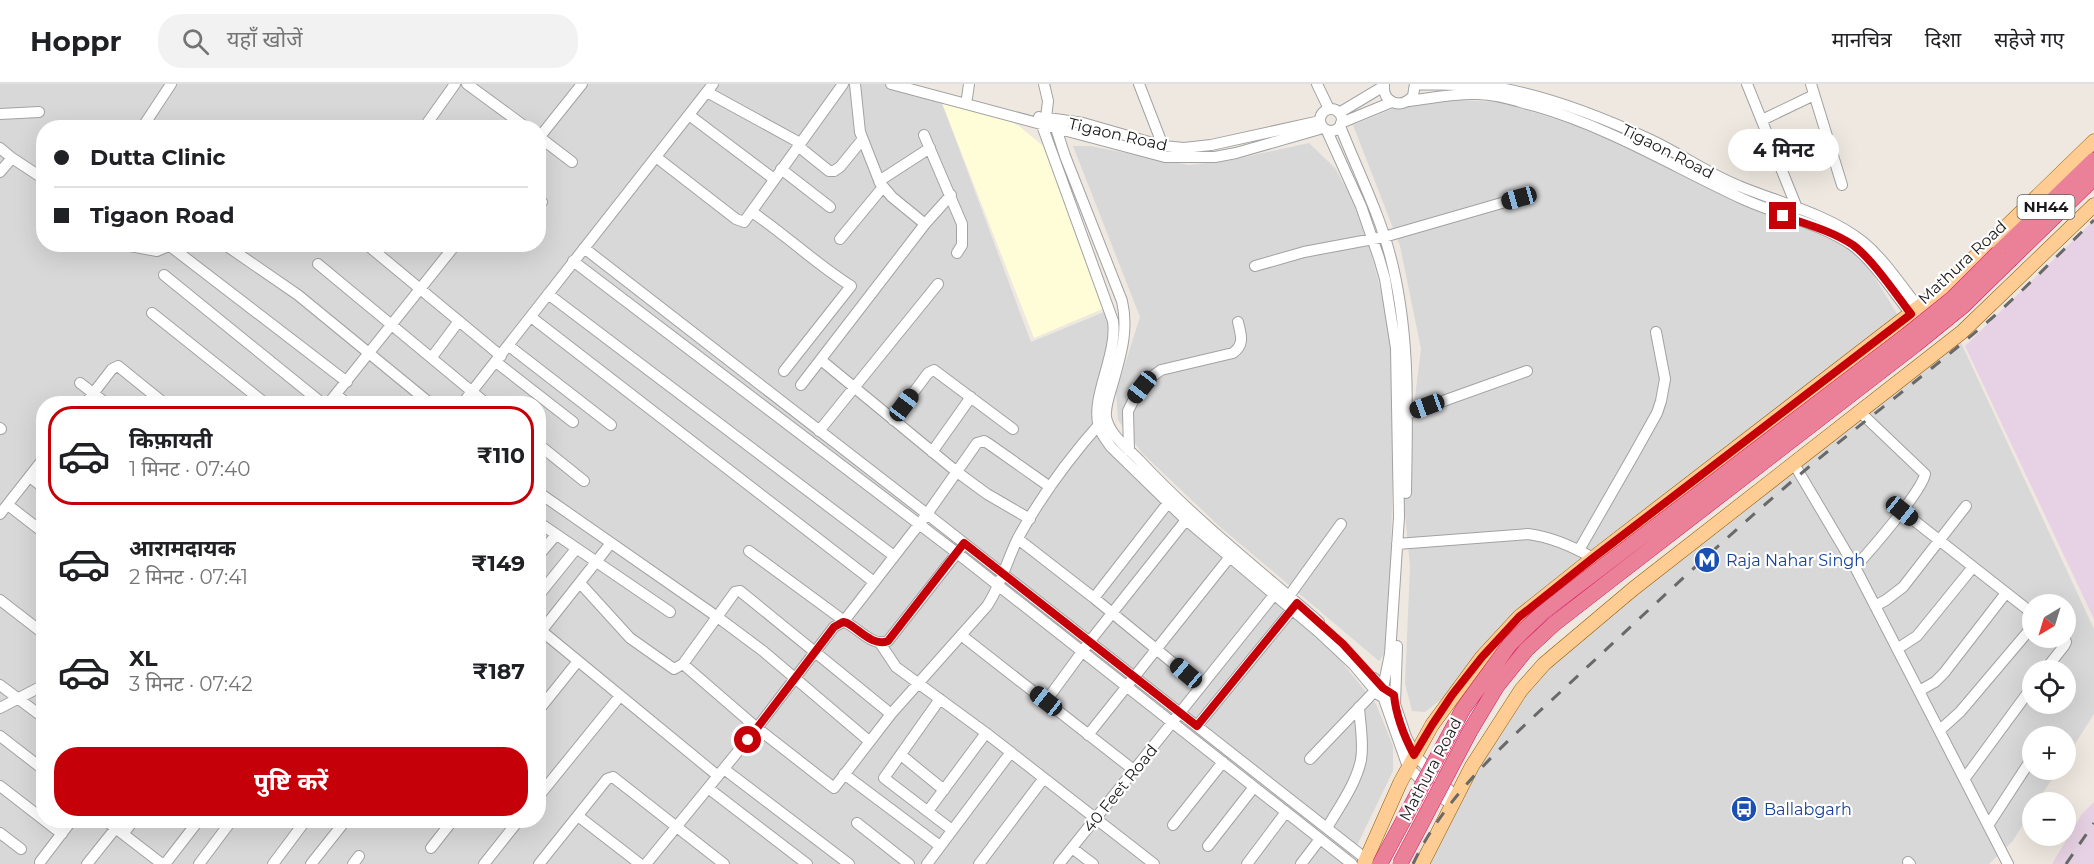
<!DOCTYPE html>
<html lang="hi">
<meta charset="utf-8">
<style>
:root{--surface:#fff;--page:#f2f2f2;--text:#202124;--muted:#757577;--line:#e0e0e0;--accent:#c60008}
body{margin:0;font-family:Montserrat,"Noto Sans Devanagari",sans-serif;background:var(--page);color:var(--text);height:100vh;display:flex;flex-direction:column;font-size:22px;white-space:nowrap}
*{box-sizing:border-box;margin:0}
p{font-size:20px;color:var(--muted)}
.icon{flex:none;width:33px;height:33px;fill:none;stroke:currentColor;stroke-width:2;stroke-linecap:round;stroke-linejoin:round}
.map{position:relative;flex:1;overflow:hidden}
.drawer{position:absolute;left:36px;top:312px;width:510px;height:432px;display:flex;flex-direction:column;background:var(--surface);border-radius:24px;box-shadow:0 6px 24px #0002}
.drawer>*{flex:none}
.guide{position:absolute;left:36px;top:36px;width:510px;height:132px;border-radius:24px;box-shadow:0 6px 24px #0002;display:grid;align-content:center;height:132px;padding:0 18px;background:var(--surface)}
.needle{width:39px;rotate:218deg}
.controls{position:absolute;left:2022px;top:510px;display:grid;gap:12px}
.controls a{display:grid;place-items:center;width:54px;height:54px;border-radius:50%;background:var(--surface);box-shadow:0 6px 24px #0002;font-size:30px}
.end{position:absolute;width:27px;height:27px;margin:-14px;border:8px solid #c60008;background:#fff;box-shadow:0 0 0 3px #fff}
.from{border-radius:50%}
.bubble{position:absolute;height:42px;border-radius:21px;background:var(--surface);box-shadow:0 6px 24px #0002;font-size:20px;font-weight:700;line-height:42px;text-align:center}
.car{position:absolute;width:18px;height:36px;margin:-18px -9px;border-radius:8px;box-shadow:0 0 4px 2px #0007;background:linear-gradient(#222 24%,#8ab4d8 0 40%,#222 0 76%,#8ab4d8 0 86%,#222 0)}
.guide b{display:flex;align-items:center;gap:21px;height:57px;font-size:22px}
.guide b+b{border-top:2px solid var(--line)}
.guide i{width:15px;height:15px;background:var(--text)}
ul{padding:10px 0 0;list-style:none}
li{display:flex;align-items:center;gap:18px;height:99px;margin:0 12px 9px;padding:0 6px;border:3px solid transparent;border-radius:24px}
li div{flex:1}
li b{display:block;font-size:22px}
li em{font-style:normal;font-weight:700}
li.current{border-color:var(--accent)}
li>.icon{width:54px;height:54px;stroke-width:1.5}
.cta{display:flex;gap:12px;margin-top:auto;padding:12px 18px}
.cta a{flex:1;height:69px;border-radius:24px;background:var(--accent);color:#fff;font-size:24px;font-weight:700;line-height:69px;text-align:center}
header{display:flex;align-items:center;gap:36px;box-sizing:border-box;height:84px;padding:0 30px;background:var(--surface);border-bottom:2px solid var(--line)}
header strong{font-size:28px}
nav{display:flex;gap:33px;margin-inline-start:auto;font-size:21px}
.search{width:420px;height:54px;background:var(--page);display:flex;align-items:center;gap:15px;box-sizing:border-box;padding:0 21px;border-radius:24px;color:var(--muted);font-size:22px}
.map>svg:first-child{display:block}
.residential{fill:#d9d8d8;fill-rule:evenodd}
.industrial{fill:#e7d1e4}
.education{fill:#fffdd7}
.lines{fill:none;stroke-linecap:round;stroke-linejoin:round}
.minor-casing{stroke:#a2a2a2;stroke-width:12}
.major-casing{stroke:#925c00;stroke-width:15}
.highway-casing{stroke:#df1965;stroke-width:16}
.minor{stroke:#fff;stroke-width:10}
.major{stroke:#ffcc93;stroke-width:14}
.highway{stroke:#eb8199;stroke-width:15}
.rail{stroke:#696969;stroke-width:3;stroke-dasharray:12 12;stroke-linecap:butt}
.highway-bridge-casing{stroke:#df1965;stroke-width:16;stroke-linecap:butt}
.highway-bridge{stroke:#eb8199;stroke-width:15}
.route{stroke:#c60008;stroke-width:8}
.labels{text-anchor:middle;stroke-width:4.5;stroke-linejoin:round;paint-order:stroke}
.shield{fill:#fff;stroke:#5f5f5f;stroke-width:1.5}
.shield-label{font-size:15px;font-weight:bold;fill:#1b1b1b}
.street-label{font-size:16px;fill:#1b1b1b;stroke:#fff}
.transit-label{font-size:16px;fill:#164399;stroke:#fff;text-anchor:start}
</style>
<header>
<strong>Hoppr</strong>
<div class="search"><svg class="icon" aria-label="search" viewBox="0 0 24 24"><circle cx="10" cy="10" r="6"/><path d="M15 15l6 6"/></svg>यहाँ खोजें</div>
<nav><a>मानचित्र</a><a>दिशा</a><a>सहेजे गए</a></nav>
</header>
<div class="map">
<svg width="2094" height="780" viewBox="0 0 2094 780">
<rect width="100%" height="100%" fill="#eee8e0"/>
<path class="residential" d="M 0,0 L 891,0 L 939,11 L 1031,258 L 1109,226 L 1112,248 L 1093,322 L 1097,352 L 1118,378 L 1216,469 L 1331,565 L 1376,620 L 1393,662 L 1393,687 L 1348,780 L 0,780 ZM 44,44 L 538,44 L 538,160 L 44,160 ZM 44,320 L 538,320 L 538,736 L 44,736 Z
M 1453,16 L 1501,18 L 1581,43 L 1857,164 L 1899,233 L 1518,525 L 1481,566 L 1450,609 L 1425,628 L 1412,627 L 1405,600 L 1410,483 L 1403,408 L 1421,265 L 1400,162 L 1353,41 L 1400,22 Z
M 1309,59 L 1335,84 L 1362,133 L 1389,239 L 1394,322 L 1389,564 L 1379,577 L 1219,442 L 1142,369 L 1118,336 L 1116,308 L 1140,233 L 1073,62 L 1090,62 L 1189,81 L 1231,76 Z
M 1957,250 L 2094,545 L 2094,630 L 2066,674 L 2066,652 L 2032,652 L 2032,686 L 2058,686 L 2037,718 L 2032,718 L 2032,726 L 2012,758 L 1989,780 L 1420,780 L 1418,769 L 1504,623 L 1546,568 ZM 2032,520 L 2066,520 L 2066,554 L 2032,554 ZM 2032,586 L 2066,586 L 2066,620 L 2032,620 Z"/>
<path class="industrial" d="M 2094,136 L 2094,535 L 1965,262 Z
M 2094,718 L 2094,780 L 2052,780 L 2082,730 Z"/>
<path class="education" d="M 942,19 L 987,26 L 1019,42 L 1043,62 L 1107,223 L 1034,254 Z"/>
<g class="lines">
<g class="minor-casing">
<path id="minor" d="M 467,0 L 527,44
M 855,0 L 860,48 L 880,99 L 892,113 L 925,140
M 891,0 L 1165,73 L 1215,73 L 1236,69 L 1323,44
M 1044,0 L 1048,17 L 1046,34
M 1139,0 L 1163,62
M 1317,0 L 1329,25
M 1384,0 C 1382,19 1401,26 1413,12 L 1415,0 C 1445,1 1476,0 1505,5 C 1556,15 1604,34 1651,56 C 1681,70 1708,90 1739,102 C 1780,119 1828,130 1863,158 C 1885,176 1901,202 1919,224
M 1747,0 L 1797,124
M 1811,0 L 1842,101
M 707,8 L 800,59
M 967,14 L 969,0
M 1409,17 C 1432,14 1455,9 1477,10 C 1497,10 1516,17 1535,22 C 1609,43 1674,83 1743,115 C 1778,131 1820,139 1852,161 C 1872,175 1895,210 1911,230
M1320 36a11 11 0 1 1 22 0a11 11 0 1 1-22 0Z
M 1339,29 L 1384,2
M 0,30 L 39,28
M 689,31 L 774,95
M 1039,33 L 1113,237 C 1118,271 1090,313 1099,343 C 1101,350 1107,357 1111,363 L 1186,436 L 1321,550 L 1353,580 L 1379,611 L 1395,620
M 1048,34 L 1083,39 L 1163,62 L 1184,64 L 1211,61 L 1320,37
M 1053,35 L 1065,72 L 1122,217 C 1129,248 1120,273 1112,302 C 1109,312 1105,323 1106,333 C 1109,350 1128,365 1139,376 C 1194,435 1258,485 1319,538
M 1762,36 L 1814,11
M 428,38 L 455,0
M 1341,39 L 1392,18
M 1340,42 C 1356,83 1379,129 1390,171 C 1411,250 1407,329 1406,409
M 142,44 L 171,0
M 1327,47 L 1361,122 L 1379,174 L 1385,195 L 1396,264 L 1399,433 L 1390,570 L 1383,604 L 1384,615 L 1408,683 L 1429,704 L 1452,721
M 924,51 L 962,140 L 962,161 L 957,169
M 538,52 L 572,78
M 538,55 L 582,0
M 798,62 L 829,87 L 834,87 L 840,83 L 862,56
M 0,64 L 12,74 L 0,88
M 656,73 L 736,135 L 744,138 L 843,0
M 12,74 L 44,95
M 781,85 L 830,123
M 879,97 L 930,64
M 538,116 L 542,118
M 752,128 C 786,151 816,180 851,202 L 784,287
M 840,155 L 883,103
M 119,160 L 157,167 L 173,160
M 224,160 L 298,211 L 431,320
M 366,160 L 501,272
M 170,162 L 347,298
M 584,164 L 927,430 L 1366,775
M 573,177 L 957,469 L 1352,780
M 318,180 L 487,320
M 1255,182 L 1304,168 L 1384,153 L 1519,114
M 164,191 L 323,320
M 548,210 L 894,472
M 152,229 L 266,320
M 531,233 L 874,498
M 509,262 L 611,341
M 432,273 L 459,237
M 821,276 L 957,388 L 987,410 L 1030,435
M 496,278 L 573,338
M 80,299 L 107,320
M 801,301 L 925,140 L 951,111
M 336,310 L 347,320
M 85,320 L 112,285 L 118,282 L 165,320
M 328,320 L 456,160
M 462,320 L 713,0
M 1407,330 L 1527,287
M 893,336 L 928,289 L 934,286 L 1013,345
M 0,344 L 1,345
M 819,347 L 938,200
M 538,360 L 584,397
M 1129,367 L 1128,327 L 1135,313 L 1150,294 L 1161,286 L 1233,269 C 1245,260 1241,251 1238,238
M 932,368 L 971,313
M 1794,380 L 1855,483 L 2008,780
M 30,393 L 44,404
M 538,408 L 716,532 L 763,567 L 869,657
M 8,421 L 44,449
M 1902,427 L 2032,529
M 0,430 L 44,374
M 538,438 L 670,528
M 1018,455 L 1094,514 L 1201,602
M 1397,460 L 1528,450 C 1552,453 1572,462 1593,474 L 1595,478
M 1579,466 L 1633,372 L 1657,329 L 1661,317 L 1665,295 L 1656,248
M 749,467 L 847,539
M 538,472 L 556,451
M 1855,483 C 1870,467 1922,407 1925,390 L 1860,328
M 580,499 L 630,554 L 674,585 L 683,580 L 735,508 L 740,507 L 891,630
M 538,512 L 576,465
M 1289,512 L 1341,440
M 1094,514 L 1168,419
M 0,516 L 44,550
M 1875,522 L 1886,516 L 1903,503 L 1966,422
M 844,537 L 927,430 L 977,359 L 984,357 L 989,360 L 1050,403
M 538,544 L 718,692
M 539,550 L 611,459
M 961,551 L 1135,687
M 880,559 L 896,583 L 986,649 L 1154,780
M 1397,562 L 1395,620 L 1406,653 L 1415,671 L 1456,713
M 1897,565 L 1917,552 L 1973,483
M 683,580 L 757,644 L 834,704 L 891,630 L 987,522 C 1001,501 1007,476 1018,454 C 1041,412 1070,373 1102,337
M 2045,586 L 2064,562 L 2066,558 L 2064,554
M 1374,594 L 1383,604 L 1394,611
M 0,601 L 44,634
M 1919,607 L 1935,598 L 1944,589 L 2006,509
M 940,615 L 884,694 L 952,746
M 1046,617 L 1090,557 L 1186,436
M 0,624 L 44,601
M 538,627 L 578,577
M 1197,642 L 1295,522
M 1940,646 L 1960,628 L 2032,543
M 1088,651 L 1229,474
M 0,652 L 44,686
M 901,671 L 944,706
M 1310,675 L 1373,609
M 724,685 L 849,780
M 844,690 L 940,762
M 1965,694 L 2032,603
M 0,702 L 44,736
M 708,704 L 807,780
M 538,713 L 620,612
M 928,727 L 986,649
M 578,732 L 640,780
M 44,736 L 62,750
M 105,736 L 162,780
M 857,739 L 909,780
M 1989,740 L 2032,674
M 1173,741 L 1223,678
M 1327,744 C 1339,723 1356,700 1361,676 C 1364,659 1360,640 1359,623
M 0,749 L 21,765
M 123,750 L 134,736
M 1208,762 L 1254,703
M 431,764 L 453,736
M 1072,764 L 1093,780
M 40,778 L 72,736
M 1908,778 L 1910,780
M 87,780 L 115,745
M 165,780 L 199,736
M 199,780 L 232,736
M 273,780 L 306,736
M 311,780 L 346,736
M 353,780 L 359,772
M 484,780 L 519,736
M 539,780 L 607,695 L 613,693 L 724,780
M 646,780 L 757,644 L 834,543 L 843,538 L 847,539 C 860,546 873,563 888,557 L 961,464
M 927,780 L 1011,668
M 979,780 L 1044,694
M 1059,780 L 1278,506
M 1247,780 L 1286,728
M 1301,780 L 1320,755"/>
</g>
<g class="major-casing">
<path id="major" d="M 1364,780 L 1400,699 L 1432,641 L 1482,573 L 1519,533 L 1593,474 L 1941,206 L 2094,57
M 1422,780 L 1472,682 L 1521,606 L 1544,580 L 1633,505 L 1962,248 L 2094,121"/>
</g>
<g class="highway-casing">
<path id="highway" d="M 1998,169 L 2094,76
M 2011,175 L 2094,94"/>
</g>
<use href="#minor" class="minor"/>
<use href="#major" class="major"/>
<use href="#highway" class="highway"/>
<path class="rail" d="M 1413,780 C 1448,704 1524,643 1584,586 C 1650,525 1715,463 1783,405 C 1851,346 1924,293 1992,234 C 2027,203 2060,169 2094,136
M 2066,780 L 2094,739"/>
<g class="highway-bridge-casing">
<path id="highway-bridge" d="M 1380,780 L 1463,625 L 1510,560 L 1543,528 L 1907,251 L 1953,214 L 1998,169
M 1400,780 L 1470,647 L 1497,602 L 1526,566 L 1554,540 L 1608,498 L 1915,261 L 1963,222 L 2011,175"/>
</g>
<use href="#highway-bridge" class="highway-bridge"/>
</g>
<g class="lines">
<path class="route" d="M 748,656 L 834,543 L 843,538 L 847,539 C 860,546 873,563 888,557 L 964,459 L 1197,642 L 1297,519 L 1343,560 L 1383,604 L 1394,611 C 1396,631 1405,654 1414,671 L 1432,641 L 1452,611 L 1482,573 L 1519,533 L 1593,474 L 1911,230 C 1895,209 1873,176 1853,161 C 1832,147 1806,140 1783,132"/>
</g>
<defs>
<g id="metro-disc" transform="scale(1.35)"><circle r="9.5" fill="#1a4fb4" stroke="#fff"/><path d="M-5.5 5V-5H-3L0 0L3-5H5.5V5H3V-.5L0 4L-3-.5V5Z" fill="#fff"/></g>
<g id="bus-disc" transform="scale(1.35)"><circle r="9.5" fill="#1a4fb4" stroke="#fff"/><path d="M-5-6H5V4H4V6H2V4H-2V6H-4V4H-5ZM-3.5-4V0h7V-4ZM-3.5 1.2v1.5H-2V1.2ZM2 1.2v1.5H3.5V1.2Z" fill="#fff"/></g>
</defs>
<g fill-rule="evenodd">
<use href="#metro-disc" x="1707" y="476"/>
<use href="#bus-disc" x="1744" y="725"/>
</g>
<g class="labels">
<rect class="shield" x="2017.5" y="111" width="57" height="24" rx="4.5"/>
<g class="shield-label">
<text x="2046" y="128">NH44</text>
</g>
<g class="street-label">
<text transform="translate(1118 50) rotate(13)" y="6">Tigaon Road</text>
<text transform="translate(1668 67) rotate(27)" y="6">Tigaon Road</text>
<text transform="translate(1962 178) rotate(-43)" y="6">Mathura Road</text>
<text transform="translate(1430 685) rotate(-62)" y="6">Mathura Road</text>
<text transform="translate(1120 704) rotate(-51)" y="6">40 Feet Road</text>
</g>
<g class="transit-label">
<text x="1726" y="482">Raja Nahar Singh</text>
<text x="1764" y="731">Ballabgarh</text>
</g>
</g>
</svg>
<div class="controls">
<a><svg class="needle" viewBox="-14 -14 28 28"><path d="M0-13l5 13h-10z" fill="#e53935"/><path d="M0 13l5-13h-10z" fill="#757577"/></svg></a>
<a><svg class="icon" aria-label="locate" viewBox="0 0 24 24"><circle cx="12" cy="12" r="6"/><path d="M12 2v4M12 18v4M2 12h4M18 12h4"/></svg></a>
<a>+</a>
<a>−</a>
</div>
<i class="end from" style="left:748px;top:656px"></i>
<i class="end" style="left:1783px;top:132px"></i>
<div class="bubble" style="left:1728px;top:45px;width:111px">4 मिनट</div>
<i class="car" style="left:1519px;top:114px;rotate:254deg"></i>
<i class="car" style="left:1142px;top:303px;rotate:218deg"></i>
<i class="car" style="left:904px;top:321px;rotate:37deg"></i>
<i class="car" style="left:1427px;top:322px;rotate:250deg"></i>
<i class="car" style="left:1902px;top:427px;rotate:129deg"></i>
<i class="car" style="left:1186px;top:589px;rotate:310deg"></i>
<i class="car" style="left:1046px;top:617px;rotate:308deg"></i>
<div class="guide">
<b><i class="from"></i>Dutta Clinic</b>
<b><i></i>Tigaon Road</b>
</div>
<section class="drawer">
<ul>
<li class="current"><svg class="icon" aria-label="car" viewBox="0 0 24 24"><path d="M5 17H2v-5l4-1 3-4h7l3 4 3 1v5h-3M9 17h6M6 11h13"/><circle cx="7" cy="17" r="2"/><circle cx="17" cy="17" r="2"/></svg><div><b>किफ़ायती</b><p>1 मिनट · 07:40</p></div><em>₹110</em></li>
<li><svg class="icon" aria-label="car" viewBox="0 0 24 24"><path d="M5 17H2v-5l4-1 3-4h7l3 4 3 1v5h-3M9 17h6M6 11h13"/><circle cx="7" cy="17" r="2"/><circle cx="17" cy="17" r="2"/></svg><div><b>आरामदायक</b><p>2 मिनट · 07:41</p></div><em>₹149</em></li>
<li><svg class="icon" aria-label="car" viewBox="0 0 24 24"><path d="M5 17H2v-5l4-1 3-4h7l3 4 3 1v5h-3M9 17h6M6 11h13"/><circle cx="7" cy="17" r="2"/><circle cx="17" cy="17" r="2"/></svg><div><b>XL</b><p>3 मिनट · 07:42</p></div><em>₹187</em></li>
</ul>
<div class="cta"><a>पुष्टि करें</a></div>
</section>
</div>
